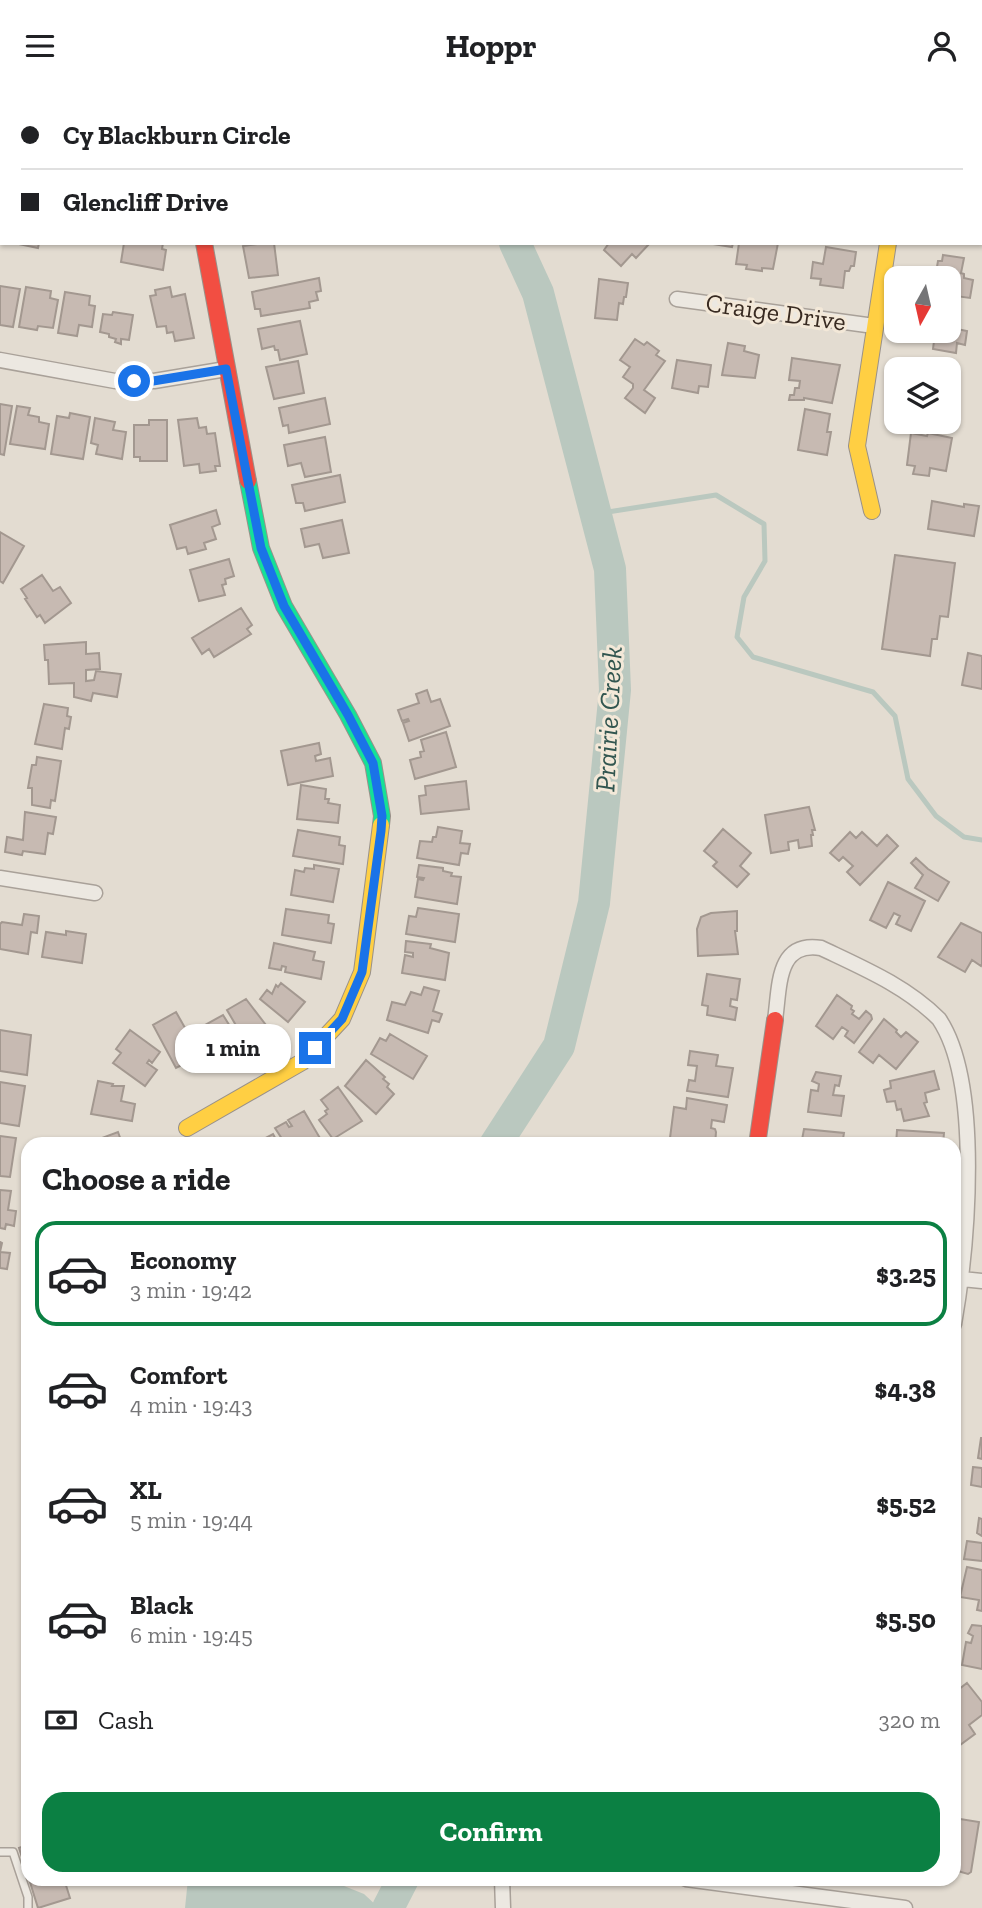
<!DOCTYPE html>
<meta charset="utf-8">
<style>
:root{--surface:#fff;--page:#f6f6f6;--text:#202124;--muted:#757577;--line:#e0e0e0;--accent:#0b8043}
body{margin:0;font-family:"Zilla Slab",serif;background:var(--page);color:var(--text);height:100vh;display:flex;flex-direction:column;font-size:26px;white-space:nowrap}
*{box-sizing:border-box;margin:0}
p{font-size:23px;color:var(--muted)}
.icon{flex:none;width:38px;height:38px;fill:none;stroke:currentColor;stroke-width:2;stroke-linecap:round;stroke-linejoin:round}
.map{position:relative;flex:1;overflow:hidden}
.drawer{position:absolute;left:21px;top:1046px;width:940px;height:749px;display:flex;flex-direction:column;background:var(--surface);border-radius:21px;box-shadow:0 2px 5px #0004}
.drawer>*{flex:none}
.top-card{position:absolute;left:0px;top:0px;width:984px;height:154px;box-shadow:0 2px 5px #0004;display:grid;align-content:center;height:154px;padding:0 21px;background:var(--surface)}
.needle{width:46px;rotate:188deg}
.tools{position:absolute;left:884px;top:175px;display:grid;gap:14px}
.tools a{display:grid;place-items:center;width:77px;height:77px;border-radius:14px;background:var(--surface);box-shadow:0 2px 5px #0004;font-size:35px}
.end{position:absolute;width:32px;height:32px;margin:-16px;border:9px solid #1a73e8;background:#fff;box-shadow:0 0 0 4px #fff}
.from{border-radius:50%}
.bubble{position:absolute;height:49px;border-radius:21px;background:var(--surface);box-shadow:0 2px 5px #0004;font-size:23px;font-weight:700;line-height:49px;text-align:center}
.top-card b{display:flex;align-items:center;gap:24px;height:66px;font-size:26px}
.top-card b+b{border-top:2px solid var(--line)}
.top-card i{width:18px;height:18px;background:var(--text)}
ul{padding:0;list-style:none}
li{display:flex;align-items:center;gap:21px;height:105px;margin:0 14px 10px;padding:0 7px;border:4px solid transparent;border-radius:21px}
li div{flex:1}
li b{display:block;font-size:26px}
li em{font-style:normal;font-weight:700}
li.active{border-color:var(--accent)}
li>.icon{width:63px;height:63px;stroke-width:1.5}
h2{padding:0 21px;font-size:32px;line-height:84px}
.pay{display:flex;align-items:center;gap:18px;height:77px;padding:0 21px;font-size:26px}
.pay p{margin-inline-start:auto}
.action{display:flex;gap:14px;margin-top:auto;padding:14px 21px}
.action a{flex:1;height:80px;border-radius:21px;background:var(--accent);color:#fff;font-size:28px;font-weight:700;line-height:80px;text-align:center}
header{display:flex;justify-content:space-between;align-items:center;height:91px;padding:0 21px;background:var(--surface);font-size:32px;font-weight:700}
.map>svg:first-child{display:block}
.water{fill:#bac8bf}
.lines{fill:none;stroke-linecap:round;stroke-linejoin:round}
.stream{stroke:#bac8bf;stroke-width:5}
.river{stroke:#bac8bf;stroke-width:32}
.building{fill:#c7bab2;stroke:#a39890;stroke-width:2}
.lane-casing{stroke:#a9a199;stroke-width:10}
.street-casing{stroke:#a9a199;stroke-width:17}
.fast-casing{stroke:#999189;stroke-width:18}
.slow-casing{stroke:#999189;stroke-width:18}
.jam-casing{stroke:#999189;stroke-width:18}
.lane{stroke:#ece8e1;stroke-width:7}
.street{stroke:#ece8e1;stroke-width:14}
.fast{stroke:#16e098;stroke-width:16}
.slow{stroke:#ffcf43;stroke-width:16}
.jam{stroke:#f24e42;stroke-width:16}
.route{stroke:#1a73e8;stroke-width:9}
.labels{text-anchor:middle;stroke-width:6;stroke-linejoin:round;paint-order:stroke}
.street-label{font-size:26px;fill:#382a21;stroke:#f3e8d8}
.water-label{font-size:28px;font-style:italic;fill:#325650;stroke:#f3e8d8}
</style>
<header><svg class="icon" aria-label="menu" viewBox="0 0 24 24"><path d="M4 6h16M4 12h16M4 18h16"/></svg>Hoppr<svg class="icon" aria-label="person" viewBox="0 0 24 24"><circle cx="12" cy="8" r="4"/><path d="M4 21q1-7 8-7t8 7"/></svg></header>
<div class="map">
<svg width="982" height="1817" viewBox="0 0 982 1817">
<rect width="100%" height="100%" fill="#e3dcd1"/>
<path class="water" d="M 188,1788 L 329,1789 L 364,1803 L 379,1817 L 185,1817 Z"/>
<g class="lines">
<path class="stream" d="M 595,423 L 716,404 L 764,433 L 765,470 L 744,506 L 737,546 L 753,566 L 873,601 L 895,625 L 908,688 L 936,725 L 964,746 L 982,749"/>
<path class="river" d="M 487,2 L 488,0
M 495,1054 L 559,955 L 594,812 L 615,599 L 610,478 L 538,202 L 515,152
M 388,1817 L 403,1788"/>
</g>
<path class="building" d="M 136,0 L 173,0 L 177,1 L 136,2 Z
M 270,0 L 303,0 L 303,2 Z
M 14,152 L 39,152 L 38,157 Z
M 124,152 L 163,152 L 162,158 L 166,159 L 163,179 L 121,171 Z
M 264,152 L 274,152 L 278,184 L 249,187 L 243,155 Z
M 609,152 L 649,152 L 649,153 L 636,167 L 632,163 L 621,175 L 604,159 Z
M 707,152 L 733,152 L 732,156 Z
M 739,152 L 778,152 L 773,178 L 762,177 L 762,180 L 746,178 L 747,174 L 736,173 Z
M 826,156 L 856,161 L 854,175 L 851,175 L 849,180 L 845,180 L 843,197 L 820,194 L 821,188 L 811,187 L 813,171 L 823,173 Z
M 943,164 L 964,167 L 961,182 L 964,183 L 964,187 L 973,189 L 970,207 L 948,204 L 948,187 L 935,187 L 938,170 L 942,170 Z
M 319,187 L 321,200 L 316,201 L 318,209 L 309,211 L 310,217 L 261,225 L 260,218 L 255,218 L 252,201 Z
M 599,188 L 628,192 L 626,206 L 624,206 L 623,213 L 619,212 L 617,229 L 595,227 Z
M 0,195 L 20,198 L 13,236 L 0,234 Z
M 26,196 L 51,200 L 50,207 L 58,209 L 53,237 L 38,235 L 37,239 L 19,236 Z
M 170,196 L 172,206 L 185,203 L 194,247 L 175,250 L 173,241 L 167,242 L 166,235 L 157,236 L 150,205 L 156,204 L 155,199 Z
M 65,201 L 90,205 L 89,214 L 95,215 L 92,236 L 79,234 L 77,245 L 58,242 Z
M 113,221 L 133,224 L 129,249 L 121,248 L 121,253 L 115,251 L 116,248 L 109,246 L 109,243 L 100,241 L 103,223 L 112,224 Z
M 948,228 L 958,229 L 957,238 L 967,240 L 965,254 L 957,252 L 956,262 L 933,258 L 934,250 L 926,249 L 928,240 L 948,240 Z
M 300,230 L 307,263 L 280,269 L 278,259 L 275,259 L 274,255 L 262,258 L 258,238 Z
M 635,248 L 644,254 L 647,251 L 659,260 L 656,264 L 665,270 L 644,299 L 655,307 L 645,322 L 625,307 L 633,297 L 633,293 L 623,286 L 630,276 L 620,269 Z
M 728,252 L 745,255 L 744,260 L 759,264 L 755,287 L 722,284 Z
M 792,267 L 840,274 L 832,312 L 804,307 L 804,309 L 789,309 L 790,304 L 794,304 L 795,297 L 799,297 L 800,290 L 789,289 Z
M 677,269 L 711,274 L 708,296 L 699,295 L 698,302 L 672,297 Z
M 298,270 L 304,302 L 274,308 L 266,276 Z
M 325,307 L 330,333 L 289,342 L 288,334 L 283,335 L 279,317 Z
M 0,313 L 12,315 L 4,364 L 0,363 Z
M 17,315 L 30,317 L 28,324 L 39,326 L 39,331 L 49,333 L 45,358 L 10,353 Z
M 805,318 L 830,323 L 827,341 L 831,341 L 827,364 L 798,359 Z
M 70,322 L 90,326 L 83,368 L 51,363 L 57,325 L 69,327 Z
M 95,327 L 115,331 L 113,339 L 126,341 L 122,368 L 96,363 L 98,354 L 91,352 Z
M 197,327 L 199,337 L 206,336 L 207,343 L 215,342 L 220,375 L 215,375 L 216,380 L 200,382 L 199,373 L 184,375 L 178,329 Z
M 149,329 L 167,329 L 167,370 L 140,370 L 140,366 L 134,366 L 134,334 L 149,334 Z
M 911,342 L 927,345 L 928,342 L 952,347 L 946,380 L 930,377 L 929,385 L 913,383 L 915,375 L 907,374 Z
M 325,346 L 331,381 L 305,386 L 301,372 L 288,375 L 284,354 Z
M 340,384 L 345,411 L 305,420 L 303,412 L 296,412 L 292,394 Z
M 932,410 L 964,416 L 964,413 L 979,415 L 974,445 L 928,438 Z
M 216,419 L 220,433 L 212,436 L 216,448 L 204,452 L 206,458 L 188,463 L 186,456 L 177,458 L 170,434 Z
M 342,429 L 349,462 L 323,467 L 319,453 L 305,456 L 301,438 Z
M 0,441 L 24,455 L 3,492 L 0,490 Z
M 895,464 L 955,472 L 948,526 L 940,525 L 937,548 L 932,548 L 930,565 L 882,558 Z
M 229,468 L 234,485 L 225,488 L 226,493 L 222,494 L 225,504 L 199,510 L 190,479 Z
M 42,484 L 53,500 L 60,496 L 71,512 L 45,532 L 40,524 L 37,526 L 25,508 L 27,507 L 21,498 Z
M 241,517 L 252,534 L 247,538 L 251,543 L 214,566 L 209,558 L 202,563 L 192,547 Z
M 86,551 L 86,563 L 99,562 L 100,578 L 86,579 L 86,590 L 94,589 L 96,580 L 121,583 L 117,606 L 93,602 L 91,610 L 74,606 L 74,592 L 49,593 L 48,569 L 45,569 L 44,554 Z
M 968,562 L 982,565 L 982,598 L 962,594 Z
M 427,599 L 431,611 L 440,608 L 450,635 L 409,650 L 403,632 L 409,630 L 408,628 L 402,630 L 398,619 L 419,612 L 416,603 Z
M 44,613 L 68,617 L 67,625 L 71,626 L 69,638 L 65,637 L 62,658 L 35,653 Z
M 446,641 L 456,676 L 415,688 L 410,669 L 421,666 L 420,661 L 424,660 L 421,649 Z
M 319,652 L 321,663 L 315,665 L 316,670 L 330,667 L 333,685 L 288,694 L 281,660 Z
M 37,666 L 61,670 L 55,710 L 51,709 L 50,717 L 32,714 L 32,697 L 28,697 L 32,674 L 36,674 Z
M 466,690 L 469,718 L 421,723 L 419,705 L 426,704 L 425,695 Z
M 301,694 L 326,698 L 325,708 L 329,708 L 328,712 L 340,714 L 338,732 L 297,728 Z
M 809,716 L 815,739 L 812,739 L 813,744 L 811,744 L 812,755 L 799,757 L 798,749 L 788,751 L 789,759 L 771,762 L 765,724 Z
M 25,721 L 56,726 L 53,743 L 48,742 L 45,763 L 23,760 L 22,764 L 5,761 L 7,746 L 23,749 Z
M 438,736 L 462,740 L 460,752 L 470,753 L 468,763 L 461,762 L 459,774 L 417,767 L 420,750 L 432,751 L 433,746 L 436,746 Z
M 723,738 L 751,762 L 740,775 L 749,783 L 737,796 L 713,775 L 717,771 L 704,760 Z
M 298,739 L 340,746 L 339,754 L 345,755 L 343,773 L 293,765 Z
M 850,741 L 856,747 L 862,741 L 877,755 L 887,744 L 898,755 L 860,794 L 847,781 L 853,775 L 843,766 L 839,770 L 830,762 Z
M 916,767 L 928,778 L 949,791 L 938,810 L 915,797 L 923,784 L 911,772 Z
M 314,774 L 339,778 L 333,811 L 291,804 L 295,779 L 304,781 L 305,777 L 314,778 Z
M 419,774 L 443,777 L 443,780 L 452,782 L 451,785 L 461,786 L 457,813 L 415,806 L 418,788 L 423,789 L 424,787 L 417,786 Z
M 888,791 L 925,810 L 911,840 L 896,833 L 900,825 L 894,822 L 886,837 L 870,829 Z
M 418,817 L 459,823 L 455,851 L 406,843 L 409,825 L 416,826 Z
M 286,818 L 329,824 L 328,832 L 334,833 L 331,852 L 282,844 Z
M 737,820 L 737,840 L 735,840 L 738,863 L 698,865 L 697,838 L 701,826 L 711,822 Z
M 24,823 L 39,825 L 37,842 L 31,841 L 28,863 L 0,858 L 0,833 L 2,831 L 22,834 Z
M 961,832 L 982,842 L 982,873 L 981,875 L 972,869 L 965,881 L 938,866 Z
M 66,840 L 86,843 L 82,872 L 42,866 L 46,841 L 66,844 Z
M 406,850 L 431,853 L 430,857 L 449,862 L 445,889 L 402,882 L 405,864 L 413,866 L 413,862 L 405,861 Z
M 274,852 L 315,861 L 313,869 L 324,871 L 321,888 L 285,881 L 286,876 L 282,875 L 281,879 L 269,877 Z
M 707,883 L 740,888 L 737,909 L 731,908 L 730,915 L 737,917 L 735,929 L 707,924 L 708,915 L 702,914 Z
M 281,892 L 305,911 L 288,931 L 260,908 L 267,899 L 272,903 L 276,894 L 278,896 Z
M 424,896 L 439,900 L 433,920 L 442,923 L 439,931 L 432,929 L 428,942 L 387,929 L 392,911 L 405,914 L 411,901 L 421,904 Z
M 837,904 L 852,915 L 851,918 L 854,920 L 852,923 L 859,928 L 866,920 L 871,924 L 872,928 L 854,952 L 845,945 L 848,940 L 842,936 L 833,948 L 816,935 Z
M 246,908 L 269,938 L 261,943 L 266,951 L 251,960 L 227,919 Z
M 176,921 L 197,958 L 189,963 L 192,969 L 176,977 L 153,934 Z
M 223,924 L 236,945 L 227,950 L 230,954 L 226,956 L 231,965 L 215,974 L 194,940 Z
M 884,928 L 897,939 L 896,941 L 901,946 L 906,941 L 918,951 L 896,978 L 879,964 L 873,972 L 859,961 Z
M 0,939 L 31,944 L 27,984 L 0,980 Z
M 130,939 L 160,961 L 152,972 L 149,969 L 147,972 L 157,979 L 145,995 L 113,972 L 121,962 L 116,958 Z
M 390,943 L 427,965 L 413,988 L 371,963 L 380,947 L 386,950 Z
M 690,960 L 718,964 L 716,975 L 733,977 L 728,1006 L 687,1000 L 689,989 L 695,990 L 697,975 L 688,974 Z
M 366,969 L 385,986 L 383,988 L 389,993 L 387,996 L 394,1003 L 376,1023 L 345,995 Z
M 934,980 L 939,998 L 925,1002 L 927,1011 L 924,1012 L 929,1025 L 904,1030 L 901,1018 L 897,1019 L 895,1010 L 887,1011 L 884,999 L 891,997 L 890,990 Z
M 816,981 L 841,985 L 839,995 L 835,994 L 833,1004 L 844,1005 L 841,1025 L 808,1021 L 811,999 L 818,1000 L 819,993 L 812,990 Z
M 98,990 L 113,993 L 112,995 L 124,995 L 121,1010 L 135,1013 L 132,1030 L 91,1023 Z
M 0,991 L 25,995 L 19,1035 L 0,1032 Z
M 338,996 L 362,1030 L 333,1048 L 319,1029 L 327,1023 L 325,1020 L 328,1018 L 321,1009 Z
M 687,1007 L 727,1014 L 724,1031 L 712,1029 L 711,1037 L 715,1038 L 716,1041 L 715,1054 L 670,1047 L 674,1016 L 686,1018 Z
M 304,1020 L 324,1054 L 286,1054 L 275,1037 L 286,1031 L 289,1036 L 292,1035 L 288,1029 Z
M 804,1038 L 844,1042 L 842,1054 L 801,1054 Z
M 897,1039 L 944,1042 L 943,1054 L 896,1054 Z
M 118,1041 L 122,1052 L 92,1054 L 91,1051 Z
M 273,1043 L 279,1054 L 257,1054 L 256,1052 Z
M 0,1045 L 16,1047 L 10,1086 L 0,1085 Z
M 0,1099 L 11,1100 L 8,1119 L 16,1120 L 14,1135 L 6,1133 L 5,1138 L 0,1137 Z
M 0,1151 L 2,1152 L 0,1161 L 10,1162 L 7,1178 L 0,1177 Z
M 981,1347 L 982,1347 L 982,1368 L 978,1367 Z
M 973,1376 L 982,1377 L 982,1396 L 971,1394 Z
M 979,1427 L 982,1428 L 982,1445 L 977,1442 Z
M 967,1450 L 982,1452 L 982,1470 L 964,1468 Z
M 967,1476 L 982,1479 L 982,1520 L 977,1519 L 979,1509 L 960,1506 Z
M 972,1534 L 982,1535 L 982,1578 L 962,1574 L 966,1551 L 971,1552 L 973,1545 L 968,1542 Z
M 967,1592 L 982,1611 L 982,1624 L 969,1634 L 975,1643 L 960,1654 L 954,1646 L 954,1602 Z
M 954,1727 L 979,1731 L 971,1781 L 968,1783 L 954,1779 Z
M 28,1754 L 28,1785 L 19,1757 Z
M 29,1788 L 64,1788 L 70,1807 L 38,1817 Z"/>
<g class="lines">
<g class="lane-casing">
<path id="lane" d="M 0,1761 L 13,1761 L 28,1806 L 28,1817"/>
</g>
<g class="street-casing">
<path id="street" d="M 218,2 L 218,0
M 912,2 L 912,0
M 677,208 L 874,235
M 0,269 L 115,290 L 154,290 L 226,278
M 0,787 L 95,802
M 775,929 C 780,896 776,850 821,857 C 863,877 906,895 939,928 C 982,992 968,1153 954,1233
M 962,1188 L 982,1190
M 502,1788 L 503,1817
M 686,1788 L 905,1817"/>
</g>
<g class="fast-casing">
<path id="fast" d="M 248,390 L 261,457 L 284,515 L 348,624 L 373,672 L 382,725 L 381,734"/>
</g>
<g class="slow-casing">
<path id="slow" d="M 872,420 L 857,355 L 888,152
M 187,1037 L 302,971 L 342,928 L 362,881 L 381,734"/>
</g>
<g class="jam-casing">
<path id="jam" d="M 204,152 L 248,390
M 757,1054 L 775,929"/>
</g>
<use href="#lane" class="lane"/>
<use href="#street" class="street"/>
<use href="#fast" class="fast"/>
<use href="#slow" class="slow"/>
<use href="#jam" class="jam"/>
</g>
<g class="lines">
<path class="route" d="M 134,290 L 153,290 L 226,278 L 261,457 L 284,515 L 348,624 L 373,672 L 382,725 L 381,740 L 362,881 L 342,928 L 315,957"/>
</g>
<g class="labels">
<g class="street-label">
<text transform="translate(776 221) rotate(8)" y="9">Craige Drive</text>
</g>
<g class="water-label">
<text transform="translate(608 628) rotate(-87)" y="10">Prairie Creek</text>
</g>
</g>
</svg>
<div class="tools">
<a><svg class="needle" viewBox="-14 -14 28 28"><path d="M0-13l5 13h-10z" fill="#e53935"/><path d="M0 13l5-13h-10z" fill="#757577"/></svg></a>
<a><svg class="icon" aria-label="layers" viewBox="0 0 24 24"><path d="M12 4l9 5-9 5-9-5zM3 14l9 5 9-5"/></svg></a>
</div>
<i class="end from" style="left:134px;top:290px"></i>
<i class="end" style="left:315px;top:957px"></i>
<div class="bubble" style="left:175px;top:933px;width:116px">1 min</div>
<div class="top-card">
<b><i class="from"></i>Cy Blackburn Circle</b>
<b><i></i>Glencliff Drive</b>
</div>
<section class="drawer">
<h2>Choose a ride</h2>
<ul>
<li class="active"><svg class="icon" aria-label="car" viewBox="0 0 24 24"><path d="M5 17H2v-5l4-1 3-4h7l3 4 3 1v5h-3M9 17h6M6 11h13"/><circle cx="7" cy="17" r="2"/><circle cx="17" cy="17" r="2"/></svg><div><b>Economy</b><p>3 min · 19:42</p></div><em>$3.25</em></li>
<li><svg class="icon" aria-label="car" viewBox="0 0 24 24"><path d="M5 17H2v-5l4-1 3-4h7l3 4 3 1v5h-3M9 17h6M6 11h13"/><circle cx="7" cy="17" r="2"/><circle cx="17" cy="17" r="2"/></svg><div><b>Comfort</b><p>4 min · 19:43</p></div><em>$4.38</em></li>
<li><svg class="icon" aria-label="car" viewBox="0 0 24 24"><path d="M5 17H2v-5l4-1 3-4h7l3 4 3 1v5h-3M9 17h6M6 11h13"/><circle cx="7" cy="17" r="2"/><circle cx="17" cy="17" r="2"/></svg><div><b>XL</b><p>5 min · 19:44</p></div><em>$5.52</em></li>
<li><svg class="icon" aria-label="car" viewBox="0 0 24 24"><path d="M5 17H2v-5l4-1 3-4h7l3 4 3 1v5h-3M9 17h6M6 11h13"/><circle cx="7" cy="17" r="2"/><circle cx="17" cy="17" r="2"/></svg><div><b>Black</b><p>6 min · 19:45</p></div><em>$5.50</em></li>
</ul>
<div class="pay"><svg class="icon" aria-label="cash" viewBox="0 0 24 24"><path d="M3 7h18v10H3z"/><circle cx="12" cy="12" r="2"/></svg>Cash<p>320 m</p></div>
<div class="action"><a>Confirm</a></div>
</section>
</div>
